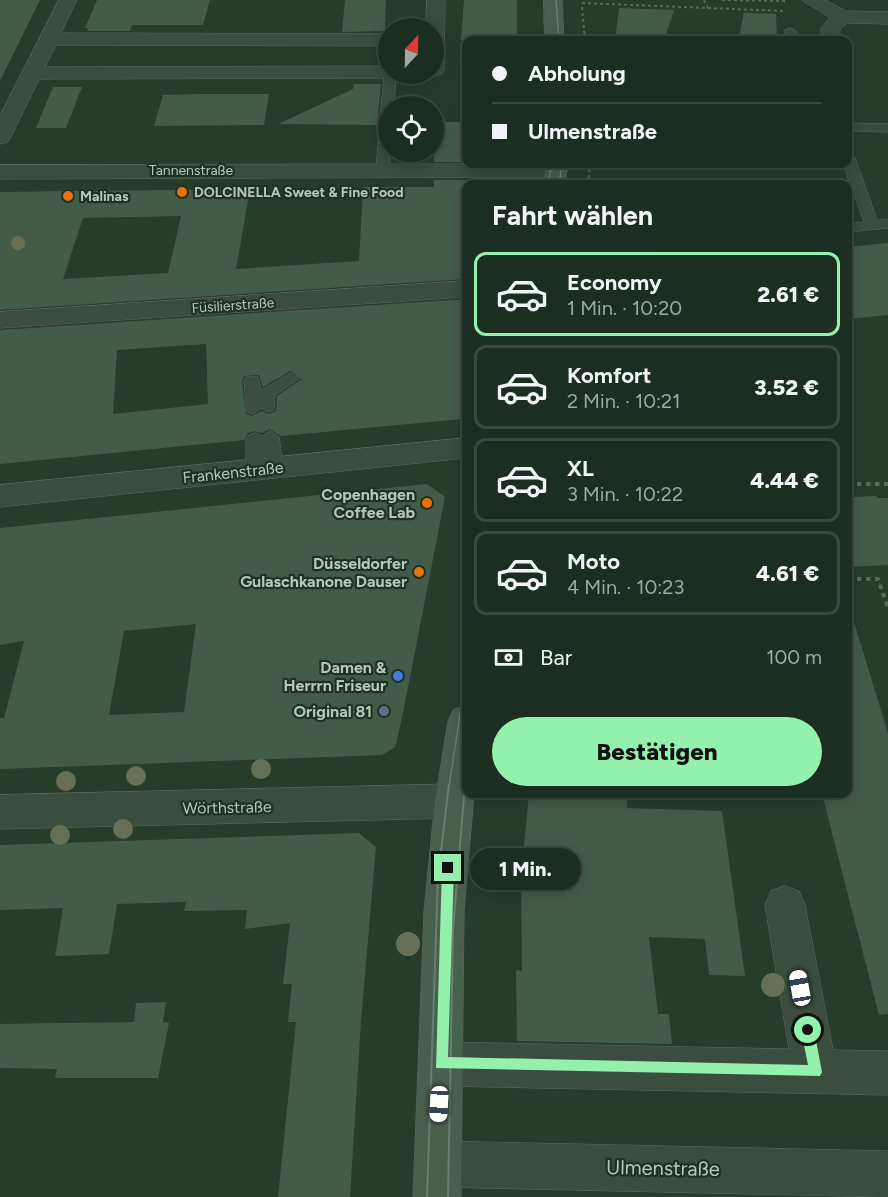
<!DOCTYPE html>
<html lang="de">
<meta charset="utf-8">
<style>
:root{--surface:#1c2e21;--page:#25362a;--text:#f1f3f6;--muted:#a0a8a5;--line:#3a4a3f;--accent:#94f0ad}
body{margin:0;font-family:Figtree,sans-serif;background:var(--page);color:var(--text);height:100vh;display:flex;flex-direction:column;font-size:22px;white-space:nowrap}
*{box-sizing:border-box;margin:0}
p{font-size:20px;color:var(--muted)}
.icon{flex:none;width:33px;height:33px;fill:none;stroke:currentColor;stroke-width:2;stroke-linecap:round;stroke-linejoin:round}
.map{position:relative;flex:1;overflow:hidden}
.panel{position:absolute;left:462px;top:180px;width:390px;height:618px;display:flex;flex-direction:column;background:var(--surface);border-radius:12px;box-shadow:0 3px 15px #0003,0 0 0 2px var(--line)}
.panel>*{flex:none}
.guide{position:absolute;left:462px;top:36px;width:390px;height:132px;border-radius:12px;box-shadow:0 3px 15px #0003,0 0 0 2px var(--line);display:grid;align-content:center;height:132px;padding:0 30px;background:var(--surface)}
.needle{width:39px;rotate:22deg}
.controls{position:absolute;left:378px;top:18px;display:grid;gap:12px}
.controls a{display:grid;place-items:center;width:66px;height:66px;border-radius:50%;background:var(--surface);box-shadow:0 3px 15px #0003,0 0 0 2px var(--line);font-size:30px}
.end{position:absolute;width:27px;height:27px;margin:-14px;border:8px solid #94f0ad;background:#111;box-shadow:0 0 0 3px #111}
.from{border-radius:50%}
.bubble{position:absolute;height:42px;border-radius:21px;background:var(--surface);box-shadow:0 3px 15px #0003,0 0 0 2px var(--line);font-size:20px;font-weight:800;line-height:42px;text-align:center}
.car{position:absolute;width:18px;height:36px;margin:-18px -9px;border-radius:8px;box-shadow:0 0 4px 2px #0007;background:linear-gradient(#fff 24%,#345 0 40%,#fff 0 76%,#345 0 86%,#fff 0)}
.guide b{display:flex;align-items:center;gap:21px;height:57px;font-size:22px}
.guide b+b{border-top:2px solid var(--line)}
.guide i{width:15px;height:15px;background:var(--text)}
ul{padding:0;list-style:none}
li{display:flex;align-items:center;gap:18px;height:84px;margin:0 12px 9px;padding:0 18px;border:3px solid var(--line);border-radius:12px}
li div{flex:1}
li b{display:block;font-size:22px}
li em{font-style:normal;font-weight:800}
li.current{border-color:var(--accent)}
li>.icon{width:54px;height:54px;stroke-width:1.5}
h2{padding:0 30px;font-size:27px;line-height:72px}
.pay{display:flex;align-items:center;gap:15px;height:66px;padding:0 30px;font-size:22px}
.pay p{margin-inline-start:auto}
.primary-button{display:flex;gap:12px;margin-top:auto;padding:12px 30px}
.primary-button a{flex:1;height:69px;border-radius:36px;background:var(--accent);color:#111;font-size:24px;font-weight:800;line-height:69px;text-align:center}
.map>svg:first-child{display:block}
.building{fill:#435c49;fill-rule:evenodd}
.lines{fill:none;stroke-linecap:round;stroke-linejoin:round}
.service-casing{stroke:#5b6d60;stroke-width:1}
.minor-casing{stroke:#5b6d60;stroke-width:1}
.secondary-casing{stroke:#5b6d60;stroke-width:1}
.path-far1{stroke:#5b6b57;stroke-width:2;stroke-dasharray:3 3;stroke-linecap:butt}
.path{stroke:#5b6b57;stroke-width:4;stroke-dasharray:4.5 4.5;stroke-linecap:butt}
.service{fill:#3a4d3f;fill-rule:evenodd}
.minor{fill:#3a4d3f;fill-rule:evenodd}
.secondary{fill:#49604f;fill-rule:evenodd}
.tram-far1{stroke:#69806e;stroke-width:1.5}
.tram{stroke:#69806e;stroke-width:2}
.tree{fill:#676f55}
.route{fill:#94f0ad}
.food-dot{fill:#e8710a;stroke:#1f3224;stroke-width:2}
.shop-dot{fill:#3f7fe0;stroke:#1f3224;stroke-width:2}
.service-dot{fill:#5c6f8a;stroke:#1f3224;stroke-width:2}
.labels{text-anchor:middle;stroke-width:4.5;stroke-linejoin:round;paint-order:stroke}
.far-street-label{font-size:14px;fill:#b6c8bb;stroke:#1f3224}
.far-poi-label{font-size:14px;font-weight:bold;fill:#b6c8bb;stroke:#1f3224;text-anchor:start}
.street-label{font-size:16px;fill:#b6c8bb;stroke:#1f3224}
.poi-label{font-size:16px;font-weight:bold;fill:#b6c8bb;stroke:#1f3224;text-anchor:end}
.near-street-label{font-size:20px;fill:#b6c8bb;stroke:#1f3224}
</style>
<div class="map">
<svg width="888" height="1197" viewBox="0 0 888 1197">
<rect width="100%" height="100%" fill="#263d2c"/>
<path class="building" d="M 0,0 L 40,0 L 0,81 Z
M 97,0 L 210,0 L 203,25 L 132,25 L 130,31 L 87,31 L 88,28 L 85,28 Z
M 345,0 L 386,0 L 385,31 L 342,32 Z
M 464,0 L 517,0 L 517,40 L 461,40 Z
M 619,8 L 674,10 L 664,40 L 615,40 Z
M 744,13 L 776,14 L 777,40 L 738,40 Z
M 354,84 L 381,84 L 377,125 L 278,124 L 353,89 Z
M 53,87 L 82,87 L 66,128 L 36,128 Z
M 197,94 L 269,94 L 264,125 L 154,126 L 163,95 Z
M 434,122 L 466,122 L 466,162 L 434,162 Z
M 434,180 L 466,180 L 466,279 L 0,310 L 0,192 L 250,189 L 236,269 L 359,261 L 363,187 L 434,187 ZM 181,216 L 168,273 L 63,279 L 83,218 Z
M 888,243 L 888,315 L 848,319 L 848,247 Z
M 466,299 L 466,395 L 462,419 L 281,436 L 269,429 L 262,433 L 254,431 L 248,433 L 244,440 L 0,464 L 0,330 ZM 206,344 L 208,404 L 113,414 L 117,350 ZM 291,371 L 302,379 L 277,396 L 276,411 L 269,414 L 261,411 L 252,416 L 246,414 L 242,381 L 244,376 L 259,375 L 263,387 Z
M 427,484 L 445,497 L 403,713 L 395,747 L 389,751 L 382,755 L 0,769 L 0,718 L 4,718 L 24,641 L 0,645 L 0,528 ZM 196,624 L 184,712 L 109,715 L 124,631 Z
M 877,496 L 877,498 L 888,498 L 888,565 L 848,567 L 848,497 Z
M 854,622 L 888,733 L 888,1014 L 879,1015 L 822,794 L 848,794 L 848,623 Z
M 529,794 L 627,794 L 627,808 L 722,811 L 745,976 L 709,975 L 705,939 L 649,937 L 658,1014 L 669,1014 L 672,1044 L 517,1041 L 516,970 L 522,971 L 521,876 Z
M 359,833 L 376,847 L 361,1021 L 350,1197 L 278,1197 L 296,1022 L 288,1022 L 292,984 L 283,984 L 290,923 L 245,929 L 247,910 L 184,911 L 186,902 L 117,904 L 109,954 L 55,956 L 63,908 L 0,910 L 0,845 Z
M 166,1002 L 163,1022 L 169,1023 L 158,1078 L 55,1078 L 57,1069 L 0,1068 L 0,1024 L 134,1022 L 136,1003 Z"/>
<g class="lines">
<g class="service-casing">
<path id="service" d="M 790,28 L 796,31 L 798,40 L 787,40 L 784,31 Z
M 388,71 L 388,74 L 396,74 L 394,106 L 388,106 L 390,169 L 383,173 L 376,169 L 384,74 Z
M 848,123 L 888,124 L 888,132 L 848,131 Z
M 848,154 L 855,158 L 877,220 L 888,220 L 888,228 L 848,232 L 848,224 L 864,222 L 843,164 L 848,164 Z
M 292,373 L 300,378 L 275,395 L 274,410 L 268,412 L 261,408 L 253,414 L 247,412 L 244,381 L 246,377 L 258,377 L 261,390 Z
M 270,431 L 279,437 L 283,468 L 280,472 L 268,472 L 264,456 L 261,474 L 249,474 L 246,470 L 246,439 L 249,435 L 255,433 L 262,436 Z"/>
</g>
<g class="minor-casing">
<path id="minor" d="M 59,0 L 77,0 L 61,33 L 388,34 L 388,46 L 56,45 L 45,67 L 388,66 L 388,74 L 397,74 L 388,78 L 39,79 L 11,137 L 8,142 L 0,144 L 0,116 Z
M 427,0 L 445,0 L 444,70 L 441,74 L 434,76 L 426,74 L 434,74 L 434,28 L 426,28 Z
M 802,0 L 825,0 L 846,11 L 888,12 L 888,24 L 847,23 L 840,29 L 839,40 L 821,40 L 821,28 L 830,18 Z
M 557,164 L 564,165 L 567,170 L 564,175 L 556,177 L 0,179 L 0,165 Z
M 466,281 L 466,297 L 0,328 L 0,312 Z
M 466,438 L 466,458 L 0,507 L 0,485 Z
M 454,784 L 466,789 L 466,794 L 469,794 L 473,801 L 467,813 L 454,818 L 0,829 L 0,795 Z
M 785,886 L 799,891 L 805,905 L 833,1050 L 888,1051 L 888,1095 L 441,1086 L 425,1080 L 419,1064 L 425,1048 L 441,1042 L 789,1049 L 765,905 L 771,891 Z
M 437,1141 L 888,1151 L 888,1197 L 437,1187 L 420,1181 L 414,1164 L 420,1147 Z"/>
</g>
<g class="secondary-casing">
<path id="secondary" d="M 544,0 L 562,0 L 564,40 L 545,40 Z
M 546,164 L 568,164 L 565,184 L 543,184 Z
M 466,706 L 466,794 L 474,794 L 464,911 L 461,1197 L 413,1197 L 424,911 L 435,801 L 448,721 L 453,710 Z"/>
</g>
<path class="path-far1" d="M 704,0 L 708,8
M 722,0 L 787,1
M 582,3 L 785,11
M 582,7 L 585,40
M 588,184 L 590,164"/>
<path class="path" d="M 848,484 L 888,484
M 848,579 L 878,579 L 888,608"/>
<use href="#service" class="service"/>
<use href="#minor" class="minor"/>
<use href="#secondary" class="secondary"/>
<path class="tram-far1" d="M 556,0 L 559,40
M 548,184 L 552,164
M 559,184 L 562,164
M 449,786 L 466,677
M 465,786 L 466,777"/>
<path class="tram" d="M 427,1197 L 438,876 L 449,784
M 448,1197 L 453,930 L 465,784"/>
</g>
<g class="tree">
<circle cx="18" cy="243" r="7"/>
<circle cx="261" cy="769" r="10"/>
<circle cx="136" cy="776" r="10"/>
<circle cx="66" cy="781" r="10"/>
<circle cx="123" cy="829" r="10"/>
<circle cx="60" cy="835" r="10"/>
<circle cx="408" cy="944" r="12"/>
<circle cx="773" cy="985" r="12"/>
</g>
<path class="route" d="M 448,863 L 454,868 L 448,1057 L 808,1065 L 801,1030 L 808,1023 L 814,1030 L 822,1072 L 820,1076 L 436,1068 L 442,868 Z"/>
<g class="food-dot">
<circle cx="182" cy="192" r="6"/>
<circle cx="68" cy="196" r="6"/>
<circle cx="427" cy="503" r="6"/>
<circle cx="419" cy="572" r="6"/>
</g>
<circle class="shop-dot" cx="398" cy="676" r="6"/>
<circle class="service-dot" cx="384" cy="711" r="6"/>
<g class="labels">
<g class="far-street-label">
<text x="191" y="175">Tannenstraße</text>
<text transform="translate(233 305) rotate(-4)" y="5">Füsilierstraße</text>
</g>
<g class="far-poi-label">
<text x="194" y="197">DOLCINELLA Sweet &amp; Fine Food</text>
<text x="80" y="201">Malinas</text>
</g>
<g class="street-label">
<text transform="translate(233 472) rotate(-6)" y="6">Frankenstraße</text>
<text transform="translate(227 807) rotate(-1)" y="6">Wörthstraße</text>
</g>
<g class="poi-label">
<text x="415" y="500">Copenhagen<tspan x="415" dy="18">Coffee Lab</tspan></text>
<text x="407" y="569">Düsseldorfer<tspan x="407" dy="18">Gulaschkanone Dauser</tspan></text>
<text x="386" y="673">Damen &amp;<tspan x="386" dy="18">Herrrn Friseur</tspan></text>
<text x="372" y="717">Original 81</text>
</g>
<g class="near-street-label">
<text transform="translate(663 1168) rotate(1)" y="7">Ulmenstraße</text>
</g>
</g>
</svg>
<div class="controls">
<a><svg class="needle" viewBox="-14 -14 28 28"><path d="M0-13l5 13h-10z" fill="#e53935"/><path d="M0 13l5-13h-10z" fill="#a0a8a5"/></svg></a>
<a><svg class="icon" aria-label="locate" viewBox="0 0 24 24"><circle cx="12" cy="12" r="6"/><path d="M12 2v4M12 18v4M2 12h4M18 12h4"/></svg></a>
</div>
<i class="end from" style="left:808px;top:1030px"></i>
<i class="end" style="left:448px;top:868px"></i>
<div class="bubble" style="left:470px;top:848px;width:111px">1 Min.</div>
<i class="car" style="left:800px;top:988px;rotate:350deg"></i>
<i class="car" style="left:439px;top:1104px;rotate:183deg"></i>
<div class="guide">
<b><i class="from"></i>Abholung</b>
<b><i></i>Ulmenstraße</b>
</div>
<section class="panel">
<h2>Fahrt wählen</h2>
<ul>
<li class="current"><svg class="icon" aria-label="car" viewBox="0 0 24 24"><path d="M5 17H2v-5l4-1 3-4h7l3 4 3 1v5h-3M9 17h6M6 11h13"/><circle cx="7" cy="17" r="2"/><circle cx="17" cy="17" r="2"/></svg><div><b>Economy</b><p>1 Min. · 10:20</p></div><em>2.61 €</em></li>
<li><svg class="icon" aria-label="car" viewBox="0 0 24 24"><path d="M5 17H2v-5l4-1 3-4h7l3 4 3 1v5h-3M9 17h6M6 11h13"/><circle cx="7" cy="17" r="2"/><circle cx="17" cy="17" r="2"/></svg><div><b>Komfort</b><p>2 Min. · 10:21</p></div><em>3.52 €</em></li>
<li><svg class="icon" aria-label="car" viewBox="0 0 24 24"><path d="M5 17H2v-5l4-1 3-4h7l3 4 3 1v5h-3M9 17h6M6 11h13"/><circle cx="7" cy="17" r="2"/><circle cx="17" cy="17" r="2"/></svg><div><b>XL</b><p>3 Min. · 10:22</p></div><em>4.44 €</em></li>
<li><svg class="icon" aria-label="car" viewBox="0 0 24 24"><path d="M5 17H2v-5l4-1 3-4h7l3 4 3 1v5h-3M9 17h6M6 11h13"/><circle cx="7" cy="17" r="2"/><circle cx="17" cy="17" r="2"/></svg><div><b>Moto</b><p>4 Min. · 10:23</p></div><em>4.61 €</em></li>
</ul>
<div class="pay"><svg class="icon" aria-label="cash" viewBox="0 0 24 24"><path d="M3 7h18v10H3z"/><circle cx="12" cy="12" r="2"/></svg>Bar<p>100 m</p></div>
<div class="primary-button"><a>Bestätigen</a></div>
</section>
</div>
